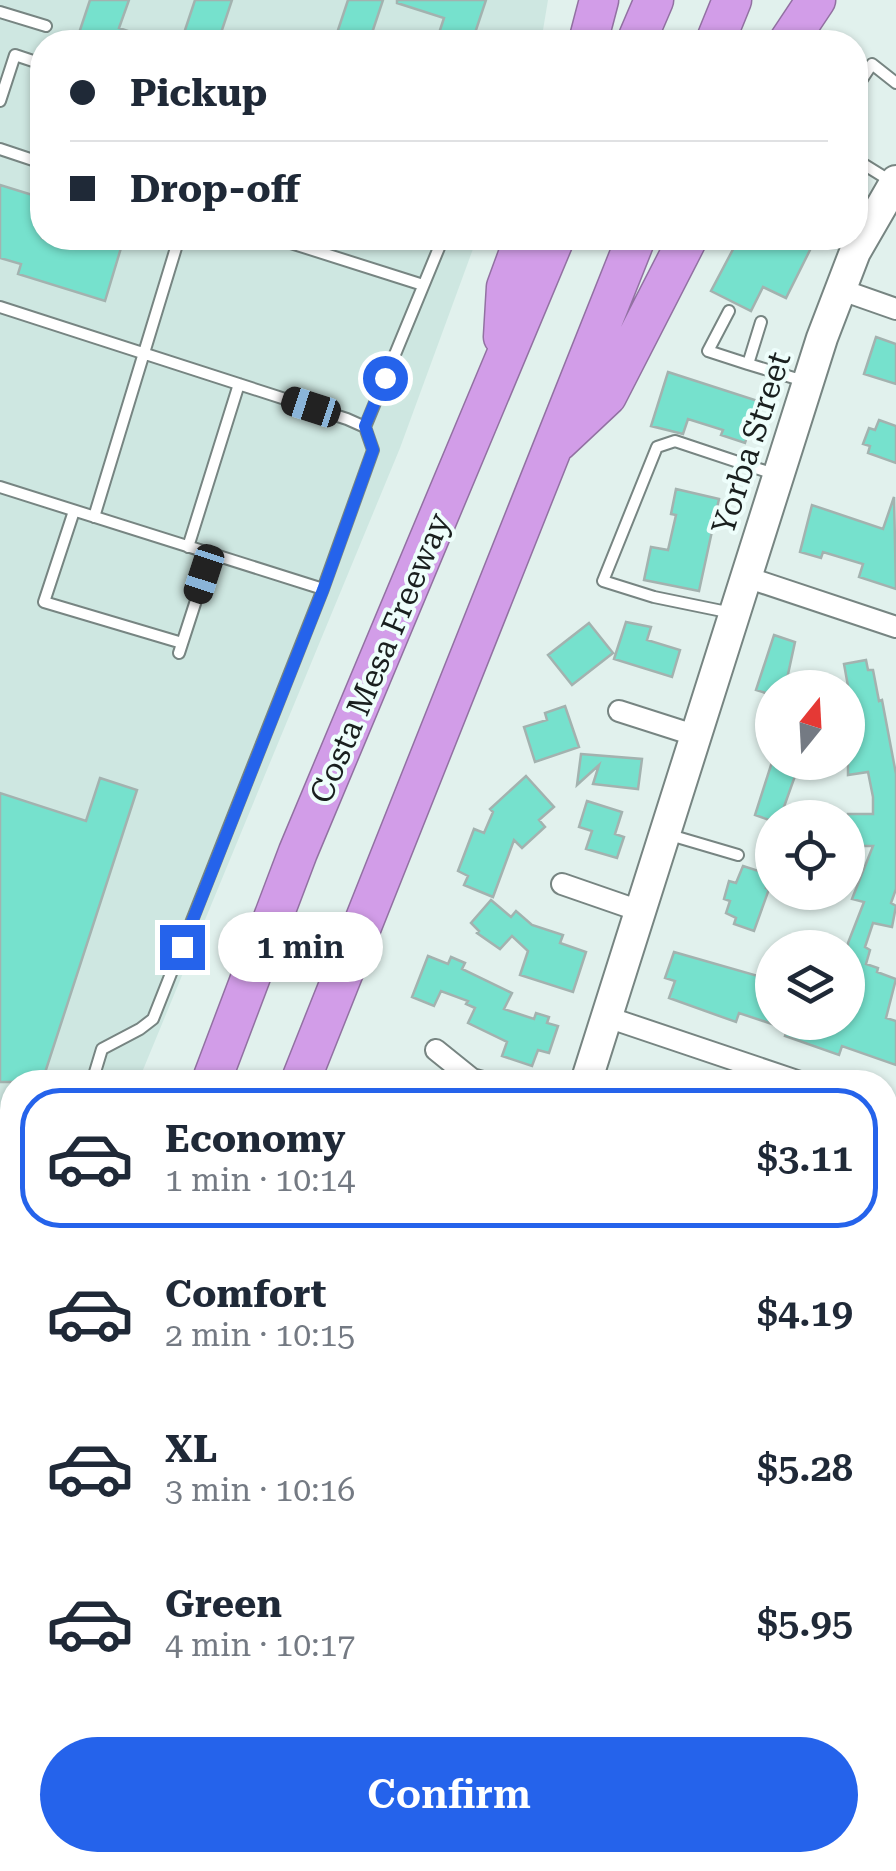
<!DOCTYPE html>
<meta charset="utf-8">
<style>
:root{--surface:#fff;--page:#f2f2f3;--text:#1f2937;--muted:#747a83;--line:#e0e1e3;--accent:#2563eb}
body{margin:0;font-family:"Roboto Serif",serif;background:var(--page);color:var(--text);height:100vh;display:flex;flex-direction:column;font-size:38px;white-space:nowrap}
*{box-sizing:border-box;margin:0}
p{font-size:32px;color:var(--muted)}
.icon{flex:none;width:55px;height:55px;fill:none;stroke:currentColor;stroke-width:2;stroke-linecap:round;stroke-linejoin:round}
.map{position:relative;flex:1;overflow:hidden}
.side{position:absolute;left:0px;top:1070px;width:898px;height:802px;display:flex;flex-direction:column;background:var(--surface);border-radius:40px 40px 0 0;box-shadow:0 2px 8px #0004}
.side>*{flex:none}
.banner{position:absolute;left:30px;top:30px;width:838px;height:220px;border-radius:40px;box-shadow:0 2px 8px #0004;display:grid;align-content:center;height:220px;padding:0 40px;background:var(--surface)}
.needle{width:65px;rotate:18deg}
.buttons{position:absolute;left:755px;top:670px;display:grid;gap:20px}
.buttons a{display:grid;place-items:center;width:110px;height:110px;border-radius:50%;background:var(--surface);box-shadow:0 2px 8px #0004;font-size:50px}
.end{position:absolute;width:45px;height:45px;margin:-22px;border:12px solid #2563eb;background:#fff;box-shadow:0 0 0 5px #fff}
.from{border-radius:50%}
.bubble{position:absolute;height:70px;border-radius:35px;background:var(--surface);box-shadow:0 2px 8px #0004;font-size:32px;font-weight:600;line-height:70px;text-align:center}
.car{position:absolute;width:30px;height:60px;margin:-30px -15px;border-radius:12px;box-shadow:0 0 8px 2px #0007;background:linear-gradient(#222 24%,#8ab4d8 0 40%,#222 0 76%,#8ab4d8 0 86%,#222 0)}
.banner b{display:flex;align-items:center;gap:35px;height:95px;font-size:38px}
.banner b+b{border-top:2px solid var(--line)}
.banner i{width:25px;height:25px;background:var(--text)}
ul{padding:18px 0 0;list-style:none}
li{display:flex;align-items:center;gap:30px;height:140px;margin:0 20px 15px;padding:0 20px;border:5px solid transparent;border-radius:40px}
li div{flex:1}
li b{display:block;font-size:38px}
li em{font-style:normal;font-weight:600}
li.on{border-color:var(--accent)}
li>.icon{width:90px;height:90px;stroke-width:1.5}
.action{display:flex;gap:20px;margin-top:auto;padding:20px 40px}
.action a{flex:1;height:115px;border-radius:60px;background:var(--accent);color:#fff;font-size:40px;font-weight:600;line-height:115px;text-align:center}
.map>svg:first-child{display:block}
.built{fill:#cee7e1}
.building{fill:#76e1cd;stroke:#a3b2af;stroke-width:2.5}
.lines{fill:none;stroke-linecap:round;stroke-linejoin:round}
.service-casing{stroke:#778582;stroke-width:14}
.minor-casing{stroke:#778582;stroke-width:24}
.secondary-casing{stroke:#778582;stroke-width:34}
.motorway-casing{stroke:#9271a2;stroke-width:41}
.service{stroke:#fff;stroke-width:10}
.minor{stroke:#fff;stroke-width:20}
.secondary{stroke:#fff;stroke-width:30}
.motorway{stroke:#d29de8;stroke-width:38}
.route{stroke:#2563eb;stroke-width:12}
.labels{text-anchor:middle;stroke-width:8;stroke-linejoin:round;paint-order:stroke}
.street-label{font-size:32px;fill:#1a201f;stroke:#eefefb}
</style>
<div class="map">
<svg width="896" height="1871" viewBox="0 0 896 1871">
<rect width="100%" height="100%" fill="#e1f1ed"/>
<path class="built" d="M 0,0 L 548,0 L 541,42 L 42,42 L 42,238 L 477,238 L 400,448 L 138,1082 L 12,1082 L 12,1387 L 0,1417 Z"/>
<path class="building" d="M 90,0 L 129,0 L 119,28 L 154,40 L 154,42 L 76,42 Z
M 195,0 L 232,0 L 218,42 L 181,42 Z
M 348,0 L 383,0 L 369,42 L 334,42 Z
M 397,0 L 486,0 L 472,42 L 436,42 L 444,18 L 397,3 Z
M 0,185 L 42,198 L 42,238 L 124,238 L 105,301 L 18,274 L 21,264 L 0,258 Z
M 739,238 L 816,238 L 786,298 L 763,287 L 751,311 L 711,291 Z
M 876,337 L 896,344 L 896,384 L 864,374 Z
M 668,372 L 758,401 L 745,443 L 721,435 L 723,430 L 688,419 L 683,434 L 651,426 Z
M 879,420 L 896,426 L 896,463 L 868,453 L 870,446 L 863,444 L 869,428 L 875,430 Z
M 676,489 L 719,499 L 699,591 L 644,580 L 651,547 L 668,550 L 676,515 L 671,514 Z
M 894,497 L 896,589 L 859,577 L 863,564 L 823,552 L 821,558 L 800,552 L 812,505 L 883,529 Z
M 626,622 L 651,627 L 647,640 L 680,650 L 672,677 L 614,659 Z
M 589,623 L 613,653 L 572,685 L 548,655 Z
M 774,635 L 795,642 L 785,688 L 772,688 L 772,695 L 756,690 Z
M 866,660 L 868,670 L 873,670 L 879,701 L 882,700 L 896,774 L 896,889 L 891,903 L 896,906 L 892,927 L 873,923 L 865,947 L 870,950 L 866,964 L 878,968 L 877,972 L 896,979 L 886,1018 L 896,1021 L 896,1065 L 842,1046 L 839,1055 L 785,1036 L 790,1022 L 823,1026 L 824,1022 L 848,1022 L 848,943 L 864,902 L 852,899 L 873,846 L 848,846 L 848,814 L 873,814 L 873,797 L 868,772 L 848,775 L 848,686 L 844,664 Z
M 565,706 L 579,747 L 535,762 L 524,727 L 547,720 L 545,713 Z
M 581,754 L 642,759 L 638,789 L 593,784 L 599,765 L 577,785 Z
M 772,762 L 800,762 L 780,818 L 772,818 L 772,821 L 755,815 Z
M 526,776 L 554,807 L 539,820 L 545,827 L 522,848 L 514,840 L 493,897 L 464,885 L 468,876 L 458,871 L 474,829 L 484,833 L 493,812 L 490,809 Z
M 100,778 L 137,790 L 42,1082 L 0,1082 L 0,793 L 86,821 Z
M 587,801 L 622,812 L 615,834 L 624,837 L 617,858 L 586,849 L 592,831 L 579,827 Z
M 743,866 L 771,875 L 766,888 L 769,889 L 754,931 L 734,924 L 736,918 L 726,913 L 730,901 L 724,899 L 729,881 L 736,883 Z
M 491,900 L 511,917 L 516,911 L 532,925 L 563,935 L 560,943 L 586,952 L 573,992 L 520,975 L 528,951 L 512,936 L 500,949 L 477,933 L 479,931 L 471,923 Z
M 674,952 L 772,980 L 772,1024 L 739,1013 L 736,1022 L 669,998 L 675,981 L 665,978 Z
M 428,956 L 448,964 L 451,957 L 465,963 L 462,969 L 512,993 L 504,1009 L 534,1019 L 536,1013 L 549,1017 L 547,1023 L 558,1026 L 549,1053 L 538,1050 L 532,1066 L 502,1056 L 507,1042 L 468,1023 L 475,1008 L 466,1004 L 468,1001 L 441,991 L 434,1006 L 412,997 Z"/>
<g class="lines">
<g class="service-casing">
<path id="service" d="M 0,12 L 46,26
M 855,90 L 872,64 L 896,83
M 0,101 L 15,55 L 42,64
M 0,149 L 42,163
M 855,159 L 889,180
M 275,238 L 423,285
M 0,307 L 347,419 L 365,427 L 373,450 L 323,589 L 153,1019 L 140,1029 L 102,1049 L 92,1082
M 729,311 L 708,351 L 748,364
M 761,322 L 748,364 L 807,382
M 365,427 L 443,238
M 0,487 L 323,589
M 74,511 L 44,602 L 182,643
M 94,517 L 179,238
M 188,547 L 239,384
M 732,613 L 654,597 L 603,581 L 657,447 L 675,441 L 777,475
M 179,653 L 211,554
M 670,835 L 738,855
M 0,1315 L 12,1306"/>
</g>
<g class="minor-casing">
<path id="minor" d="M 839,289 L 896,309
M 746,577 L 896,627
M 619,711 L 694,735
M 562,884 L 640,911
M 607,1017 L 800,1082
M 436,1050 L 472,1079 L 483,1082
M 885,1110 L 896,1114
M 885,1412 L 896,1416
M 885,1820 L 896,1824
M 297,1860 L 329,1871"/>
</g>
<g class="secondary-casing">
<path id="secondary" d="M 586,1082 L 822,338 L 855,252 L 896,181
M 335,1871 L 339,1860"/>
</g>
<g class="motorway-casing">
<path id="motorway" d="M 588,42 L 599,0
M 636,42 L 654,0
M 715,42 L 732,0
M 788,42 L 816,0
M 503,337 L 506,287 L 524,238
M 558,442 L 607,396 L 688,238
M 211,1082 L 298,852 L 555,238
M 300,1082 L 636,238
M 0,1525 L 12,1502
M 0,1618 L 12,1586
M 0,1823 L 12,1792
M 9,1871 L 13,1860"/>
</g>
<use href="#service" class="service"/>
<use href="#minor" class="minor"/>
<use href="#secondary" class="secondary"/>
<use href="#motorway" class="motorway"/>
</g>
<g class="lines">
<path class="route" d="M 182,947 L 323,590 L 373,450 L 365,426 L 385,378"/>
</g>
<g class="labels">
<g class="street-label">
<text transform="translate(751 443) rotate(-72)" y="11">Yorba Street</text>
<text transform="translate(380 658) rotate(-67)" y="11">Costa Mesa Freeway</text>
</g>
</g>
</svg>
<div class="buttons">
<a><svg class="needle" viewBox="-14 -14 28 28"><path d="M0-13l5 13h-10z" fill="#e53935"/><path d="M0 13l5-13h-10z" fill="#747a83"/></svg></a>
<a><svg class="icon" aria-label="locate" viewBox="0 0 24 24"><circle cx="12" cy="12" r="6"/><path d="M12 2v4M12 18v4M2 12h4M18 12h4"/></svg></a>
<a><svg class="icon" aria-label="layers" viewBox="0 0 24 24"><path d="M12 4l9 5-9 5-9-5zM3 14l9 5 9-5"/></svg></a>
</div>
<i class="end from" style="left:385px;top:378px"></i>
<i class="end" style="left:182px;top:947px"></i>
<div class="bubble" style="left:218px;top:912px;width:165px">1 min</div>
<i class="car" style="left:311px;top:407px;rotate:288deg"></i>
<i class="car" style="left:204px;top:574px;rotate:198deg"></i>
<div class="banner">
<b><i class="from"></i>Pickup</b>
<b><i></i>Drop-off</b>
</div>
<section class="side">
<ul>
<li class="on"><svg class="icon" aria-label="car" viewBox="0 0 24 24"><path d="M5 17H2v-5l4-1 3-4h7l3 4 3 1v5h-3M9 17h6M6 11h13"/><circle cx="7" cy="17" r="2"/><circle cx="17" cy="17" r="2"/></svg><div><b>Economy</b><p>1 min · 10:14</p></div><em>$3.11</em></li>
<li><svg class="icon" aria-label="car" viewBox="0 0 24 24"><path d="M5 17H2v-5l4-1 3-4h7l3 4 3 1v5h-3M9 17h6M6 11h13"/><circle cx="7" cy="17" r="2"/><circle cx="17" cy="17" r="2"/></svg><div><b>Comfort</b><p>2 min · 10:15</p></div><em>$4.19</em></li>
<li><svg class="icon" aria-label="car" viewBox="0 0 24 24"><path d="M5 17H2v-5l4-1 3-4h7l3 4 3 1v5h-3M9 17h6M6 11h13"/><circle cx="7" cy="17" r="2"/><circle cx="17" cy="17" r="2"/></svg><div><b>XL</b><p>3 min · 10:16</p></div><em>$5.28</em></li>
<li><svg class="icon" aria-label="car" viewBox="0 0 24 24"><path d="M5 17H2v-5l4-1 3-4h7l3 4 3 1v5h-3M9 17h6M6 11h13"/><circle cx="7" cy="17" r="2"/><circle cx="17" cy="17" r="2"/></svg><div><b>Green</b><p>4 min · 10:17</p></div><em>$5.95</em></li>
</ul>
<div class="action"><a>Confirm</a></div>
</section>
</div>
